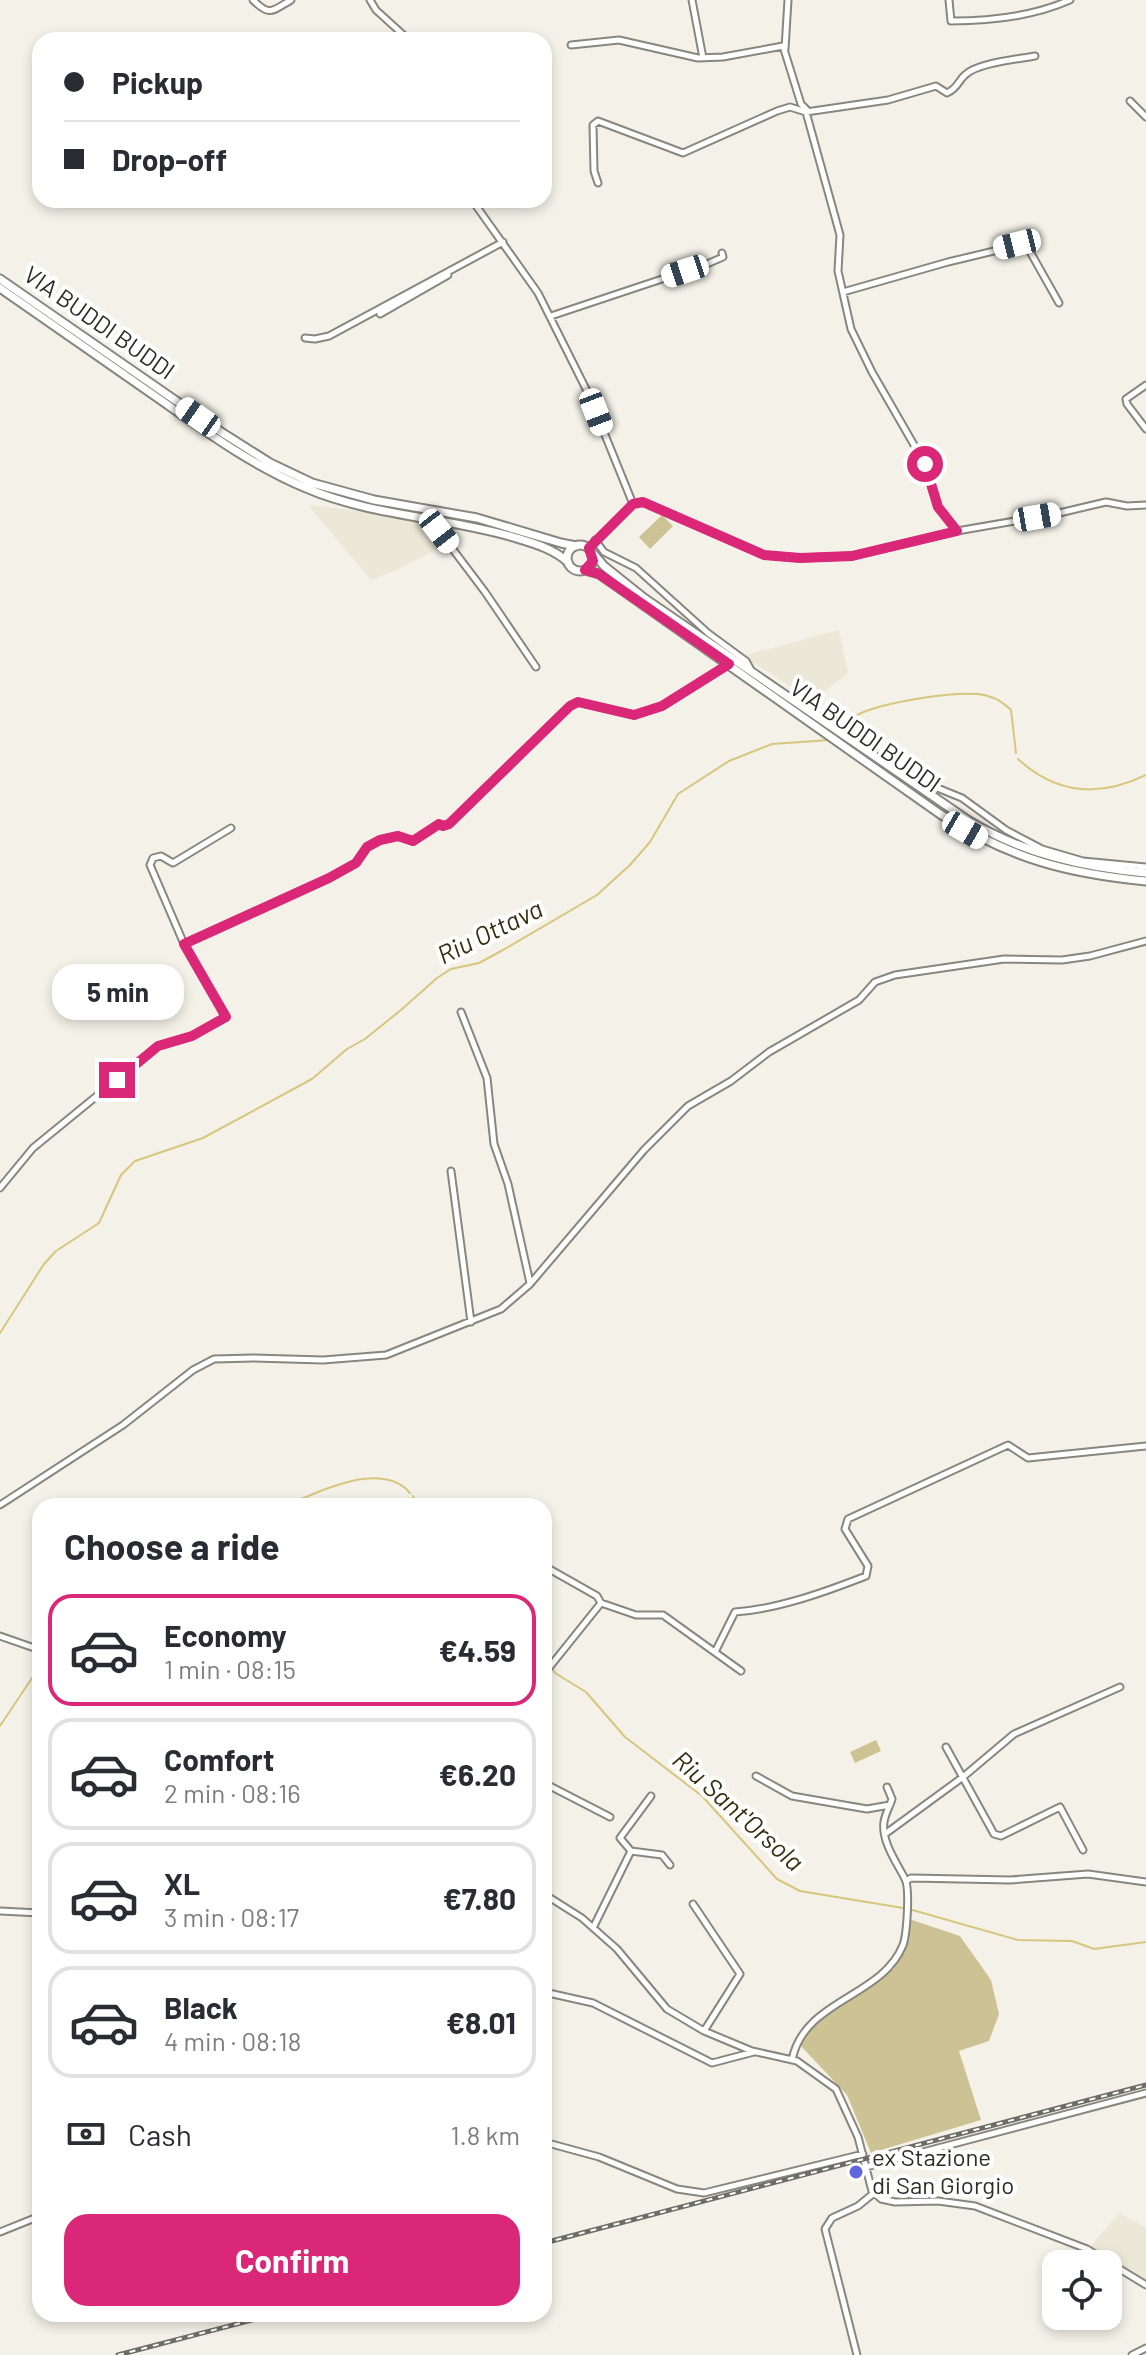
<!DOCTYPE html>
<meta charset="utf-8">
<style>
:root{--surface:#fff;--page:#f2f2f3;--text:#2b2b33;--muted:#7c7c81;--line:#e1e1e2;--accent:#db2777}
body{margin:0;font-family:Barlow,sans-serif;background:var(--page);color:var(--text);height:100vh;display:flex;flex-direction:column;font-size:30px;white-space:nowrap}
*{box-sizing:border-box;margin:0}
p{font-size:26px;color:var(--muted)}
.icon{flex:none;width:44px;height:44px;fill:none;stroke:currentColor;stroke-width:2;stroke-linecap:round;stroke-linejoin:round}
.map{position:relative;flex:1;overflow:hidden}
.drawer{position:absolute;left:32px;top:1498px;width:520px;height:824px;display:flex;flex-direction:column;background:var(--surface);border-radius:24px;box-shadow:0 4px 12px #0003}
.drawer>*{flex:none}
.banner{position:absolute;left:32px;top:32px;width:520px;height:176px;border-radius:24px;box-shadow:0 4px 12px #0003;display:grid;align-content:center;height:176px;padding:0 32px;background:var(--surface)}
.buttons{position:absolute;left:1042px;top:2250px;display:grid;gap:16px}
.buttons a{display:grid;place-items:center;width:80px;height:80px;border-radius:16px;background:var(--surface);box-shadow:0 4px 12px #0003;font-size:40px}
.end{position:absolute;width:36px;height:36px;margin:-18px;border:10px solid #db2777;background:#fff;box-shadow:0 0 0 4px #fff}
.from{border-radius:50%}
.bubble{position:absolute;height:56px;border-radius:24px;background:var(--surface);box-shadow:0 4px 12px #0003;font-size:26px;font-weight:700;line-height:56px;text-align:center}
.car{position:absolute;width:24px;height:48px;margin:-24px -12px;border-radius:10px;box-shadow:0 0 6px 2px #0007;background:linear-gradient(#fff 24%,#345 0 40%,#fff 0 76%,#345 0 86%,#fff 0)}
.banner b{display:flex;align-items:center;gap:28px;height:76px;font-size:30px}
.banner b+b{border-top:2px solid var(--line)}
.banner i{width:20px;height:20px;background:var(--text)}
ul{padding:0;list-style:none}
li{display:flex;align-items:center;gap:24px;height:112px;margin:0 16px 12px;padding:0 16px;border:4px solid var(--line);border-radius:24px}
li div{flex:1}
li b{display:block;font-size:30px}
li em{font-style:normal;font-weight:700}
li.current{border-color:var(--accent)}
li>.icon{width:72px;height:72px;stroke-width:1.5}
h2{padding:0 32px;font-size:36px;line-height:96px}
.pay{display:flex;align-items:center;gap:20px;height:88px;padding:0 32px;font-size:30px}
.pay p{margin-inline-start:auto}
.button{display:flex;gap:16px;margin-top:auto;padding:16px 32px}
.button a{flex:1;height:92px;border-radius:24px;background:var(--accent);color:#fff;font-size:32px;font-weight:700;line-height:92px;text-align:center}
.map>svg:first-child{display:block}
.built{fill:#ebe8d7}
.green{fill:#cdc294}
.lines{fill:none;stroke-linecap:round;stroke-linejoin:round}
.stream{stroke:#d7c67f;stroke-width:2}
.minor-casing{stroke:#88867e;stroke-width:9}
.secondary-casing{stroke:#88867e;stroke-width:11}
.minor{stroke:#fff;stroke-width:5}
.secondary{stroke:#fff;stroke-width:7}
.rail-casing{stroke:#6d6c66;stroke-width:5}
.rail{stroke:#fff;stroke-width:2;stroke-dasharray:6;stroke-linecap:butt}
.route{stroke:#db2777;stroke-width:10}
.poi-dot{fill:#5f66de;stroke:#fff;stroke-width:3}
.labels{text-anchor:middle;stroke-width:8;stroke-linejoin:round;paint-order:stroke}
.street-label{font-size:24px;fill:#2d2c28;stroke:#fff}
.poi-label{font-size:24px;fill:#2d2c28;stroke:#fff;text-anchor:start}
.water-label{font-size:26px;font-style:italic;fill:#362f0f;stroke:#fff}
</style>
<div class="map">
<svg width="1146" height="2355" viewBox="0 0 1146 2355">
<rect width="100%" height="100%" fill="#f4f2e8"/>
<path class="built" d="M 308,505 L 422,519 L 445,545 L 399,569 L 371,580 Z
M 839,630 L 848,673 L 813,701 L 743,656 Z
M 1119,2213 L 1146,2228 L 1146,2282 L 1091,2246 Z"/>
<path class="green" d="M 662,515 L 673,526 L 650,549 L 639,537 Z
M 876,1740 L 881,1751 L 855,1763 L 850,1752 Z
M 909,1919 L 960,1936 L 991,1980 L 999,2014 L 989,2041 L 959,2051 L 981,2120 L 871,2153 L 847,2095 L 799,2044 L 803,2036 L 850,1994 L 894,1969 Z"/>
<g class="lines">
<path class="stream" d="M 841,731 C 846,723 851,718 859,714 C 885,702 949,692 977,694 C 991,695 1002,701 1011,710 L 1016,753
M 1018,759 C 1056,794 1099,798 1146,775
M 0,1333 L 44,1264 L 56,1251 L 99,1223 L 121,1175 L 135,1161 L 203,1138 L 312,1079 L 347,1049 L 365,1039 L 401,1010 L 437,978 L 451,969 L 479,963 L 503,950 L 597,895 L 630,865 L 650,842 L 678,794 L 729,761 L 772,744 L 830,740
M 413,1496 L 418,1506
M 286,1506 C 318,1491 382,1460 410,1493
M 544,1654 L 555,1673 L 586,1692 L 625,1737 L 702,1796 L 777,1879 L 800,1891 L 903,1908
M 0,1726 L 40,1666
M 909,1909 L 1018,1940 L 1072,1941 L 1094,1949 L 1146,1942"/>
<g class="minor-casing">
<path id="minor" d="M 253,0 C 270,17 272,11 291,0
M 370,0 L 376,10 L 409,40
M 692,0 L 703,58
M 949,0 L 951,21 C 991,21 1034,16 1070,0
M 571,45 L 619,40 L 698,58 L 723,57 L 783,46 L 801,104 L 807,110
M 785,49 L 788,0
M 1130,101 L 1146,117
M 598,183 L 594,171 L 593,125 L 598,121 L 683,153 L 777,111 L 790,107 L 806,112
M 472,200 L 538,293 L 588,393 L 633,504
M 843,292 L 948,262 L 1023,244 L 1028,248 L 1059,303
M 380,314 L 448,275
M 551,316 L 707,264 L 723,257 L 722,253
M 305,338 L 315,339 L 329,336 L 503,242
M 1146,385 L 1126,399 L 1127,404 L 1146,429
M 437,520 L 439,531 L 485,592 L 536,667
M 957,531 L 938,507 L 925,464 L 872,372 L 851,329 L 838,271 L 840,235 L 806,112 L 888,100 L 936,86 L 947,93 C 958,88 958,81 965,75 C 977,63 1018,59 1035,56
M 595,540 L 604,552 L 636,568 L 708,633 L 746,661 L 751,670
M 589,548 L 633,504 L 643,502 L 764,555 L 800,558 L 852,556 L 957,531 L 1055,514 L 1106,502 L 1127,506 L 1146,505
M 893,755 L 935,787 L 962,798 L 1006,830 L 1042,849 L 1083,861 L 1146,867
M 184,944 L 329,878 L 356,863 L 367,847 L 380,840 L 398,836 L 413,841 L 439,824 L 443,826 L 449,824 L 570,706 L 578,702 L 634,715 L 662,706 L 728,665
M 461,1012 L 487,1078 L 494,1144 L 508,1184 L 530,1283
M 451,1171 L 471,1322
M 0,1188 L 33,1148 L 158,1046 L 192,1036 L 226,1017 L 184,944 L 150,865 L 153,858 L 161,856 L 173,863 L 231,828
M 0,1505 L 123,1425 L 193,1370 L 214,1359 L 253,1358 L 323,1360 L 386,1355 L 501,1309 L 530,1284 L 644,1150 L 688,1106 L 731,1081 L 769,1052 L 859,1000 L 875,982 L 895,975 L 1004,959 L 1062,960 L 1090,956 L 1146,941
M 544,1566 L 597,1596 L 601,1603
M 0,1636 L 40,1650
M 715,1652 L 735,1612 C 778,1609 825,1592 866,1576 L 868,1566 L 845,1529 L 848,1519 L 1008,1445 L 1028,1458 L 1146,1446
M 544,1674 L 601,1603 L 636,1615 L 663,1615 L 741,1671
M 946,1747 L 994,1834 L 1001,1836 L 1060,1807 L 1083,1850
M 756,1776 L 792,1796 L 867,1809 L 890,1805
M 544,1783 L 610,1817
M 885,1834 L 963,1777 L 1014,1734 L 1120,1687
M 631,1851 L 662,1855 L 670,1865
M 906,1881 L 911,1878 L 1010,1880 L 1088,1874 L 1146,1882
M 544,1894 L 582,1918 L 617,1949 L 667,2009 L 704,2031 L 752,2051 L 797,2061 L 836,2089 L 858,2137 L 872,2191 L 881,2199 L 895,2202 L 938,2201 L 975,2206 L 1087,2249 L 1146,2285
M 693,1904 L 740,1974 L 704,2031
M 0,1911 L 40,1913
M 593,1928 L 631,1851 L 620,1838 L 651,1796
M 544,1992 L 593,2003 L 712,2063 L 754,2052
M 792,2060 C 804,1999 882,1998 903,1945 C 907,1934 910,1888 905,1879 C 897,1863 881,1841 884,1822 C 885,1814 890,1806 892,1799 L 887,1787
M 544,2142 L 599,2157 L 677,2189 L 704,2193 L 863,2154
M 866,2167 L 1146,2093
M 0,2232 L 40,2216
M 857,2355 L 825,2229 L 832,2218 L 858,2206 L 874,2193
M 1132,2355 L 1146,2348"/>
</g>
<g class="secondary-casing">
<path id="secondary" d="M 0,279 L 221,432 L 270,463 L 312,483 L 374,500 L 477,518 L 561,543 L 576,546
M 0,288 C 52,324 103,360 155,396 C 204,430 251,465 306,488 C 371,516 446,517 513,537 C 533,543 552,548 568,562
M567 558a13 13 0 1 1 26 0a13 13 0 1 1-26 0Z
M 592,552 L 604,566 L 644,598 L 969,821 C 1025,854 1082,867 1146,873
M 585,570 L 599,574 L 615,585 L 940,814 C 1010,858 1064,873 1146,881"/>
</g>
<use href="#minor" class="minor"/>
<use href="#secondary" class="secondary"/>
<g class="rail-casing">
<path id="rail" d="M 544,2243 L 1146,2085
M 118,2355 L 275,2314"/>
</g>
<use href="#rail" class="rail"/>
</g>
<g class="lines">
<path class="route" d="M 117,1080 L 158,1046 L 192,1036 L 226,1017 L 184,944 L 329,878 L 356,863 L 367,847 L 380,840 L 398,836 L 413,841 L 439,824 L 443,826 L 449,824 L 570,706 L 578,702 L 634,715 L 662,706 L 729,664 L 599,574 L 585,570 L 593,561 L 589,548 L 633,504 L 643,502 L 764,555 L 800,558 L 852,556 L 957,531 L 938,507 L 925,464"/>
</g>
<circle class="poi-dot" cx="856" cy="2172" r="8"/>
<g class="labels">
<g class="street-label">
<text transform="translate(99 323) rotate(35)" y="8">VIA BUDDI BUDDI</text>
<text transform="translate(865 736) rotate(35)" y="8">VIA BUDDI BUDDI</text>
</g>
<g class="poi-label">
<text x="872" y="2166">ex Stazione<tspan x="872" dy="28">di San Giorgio</tspan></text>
</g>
<g class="water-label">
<text transform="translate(490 932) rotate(-26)" y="9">Riu Ottava</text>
<text transform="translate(738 1811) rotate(42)" y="9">Riu Sant'Orsola</text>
</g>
</g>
</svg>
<div class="buttons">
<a><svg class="icon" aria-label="locate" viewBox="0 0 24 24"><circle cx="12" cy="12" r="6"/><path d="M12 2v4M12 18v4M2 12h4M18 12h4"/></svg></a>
</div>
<i class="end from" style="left:925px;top:464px"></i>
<i class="end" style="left:117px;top:1080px"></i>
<div class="bubble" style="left:52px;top:964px;width:132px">5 min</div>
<i class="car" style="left:1017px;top:244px;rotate:256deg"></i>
<i class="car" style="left:685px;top:271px;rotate:252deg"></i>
<i class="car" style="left:596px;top:412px;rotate:159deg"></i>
<i class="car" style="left:198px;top:417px;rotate:305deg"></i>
<i class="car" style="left:1037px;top:517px;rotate:80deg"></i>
<i class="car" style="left:439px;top:531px;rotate:142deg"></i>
<i class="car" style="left:965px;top:830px;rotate:120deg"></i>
<div class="banner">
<b><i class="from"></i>Pickup</b>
<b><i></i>Drop-off</b>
</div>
<section class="drawer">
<h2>Choose a ride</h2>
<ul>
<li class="current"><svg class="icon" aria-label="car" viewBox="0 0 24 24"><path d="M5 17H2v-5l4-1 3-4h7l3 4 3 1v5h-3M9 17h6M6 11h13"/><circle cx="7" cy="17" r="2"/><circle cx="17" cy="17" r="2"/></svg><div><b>Economy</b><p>1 min · 08:15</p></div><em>€4.59</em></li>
<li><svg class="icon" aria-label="car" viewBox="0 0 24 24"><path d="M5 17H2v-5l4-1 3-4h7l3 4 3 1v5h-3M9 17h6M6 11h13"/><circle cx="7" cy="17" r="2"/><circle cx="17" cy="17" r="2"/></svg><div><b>Comfort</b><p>2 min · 08:16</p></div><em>€6.20</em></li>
<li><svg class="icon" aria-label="car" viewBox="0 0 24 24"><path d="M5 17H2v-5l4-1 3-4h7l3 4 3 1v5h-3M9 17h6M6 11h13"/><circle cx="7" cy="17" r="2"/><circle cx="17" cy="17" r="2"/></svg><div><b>XL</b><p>3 min · 08:17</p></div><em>€7.80</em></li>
<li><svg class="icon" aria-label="car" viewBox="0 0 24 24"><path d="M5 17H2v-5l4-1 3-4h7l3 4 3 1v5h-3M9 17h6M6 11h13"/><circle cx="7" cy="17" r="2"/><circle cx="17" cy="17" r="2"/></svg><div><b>Black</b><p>4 min · 08:18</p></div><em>€8.01</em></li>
</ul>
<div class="pay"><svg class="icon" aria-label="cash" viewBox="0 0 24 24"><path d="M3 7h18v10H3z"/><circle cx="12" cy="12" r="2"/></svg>Cash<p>1.8 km</p></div>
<div class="button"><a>Confirm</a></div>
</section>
</div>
